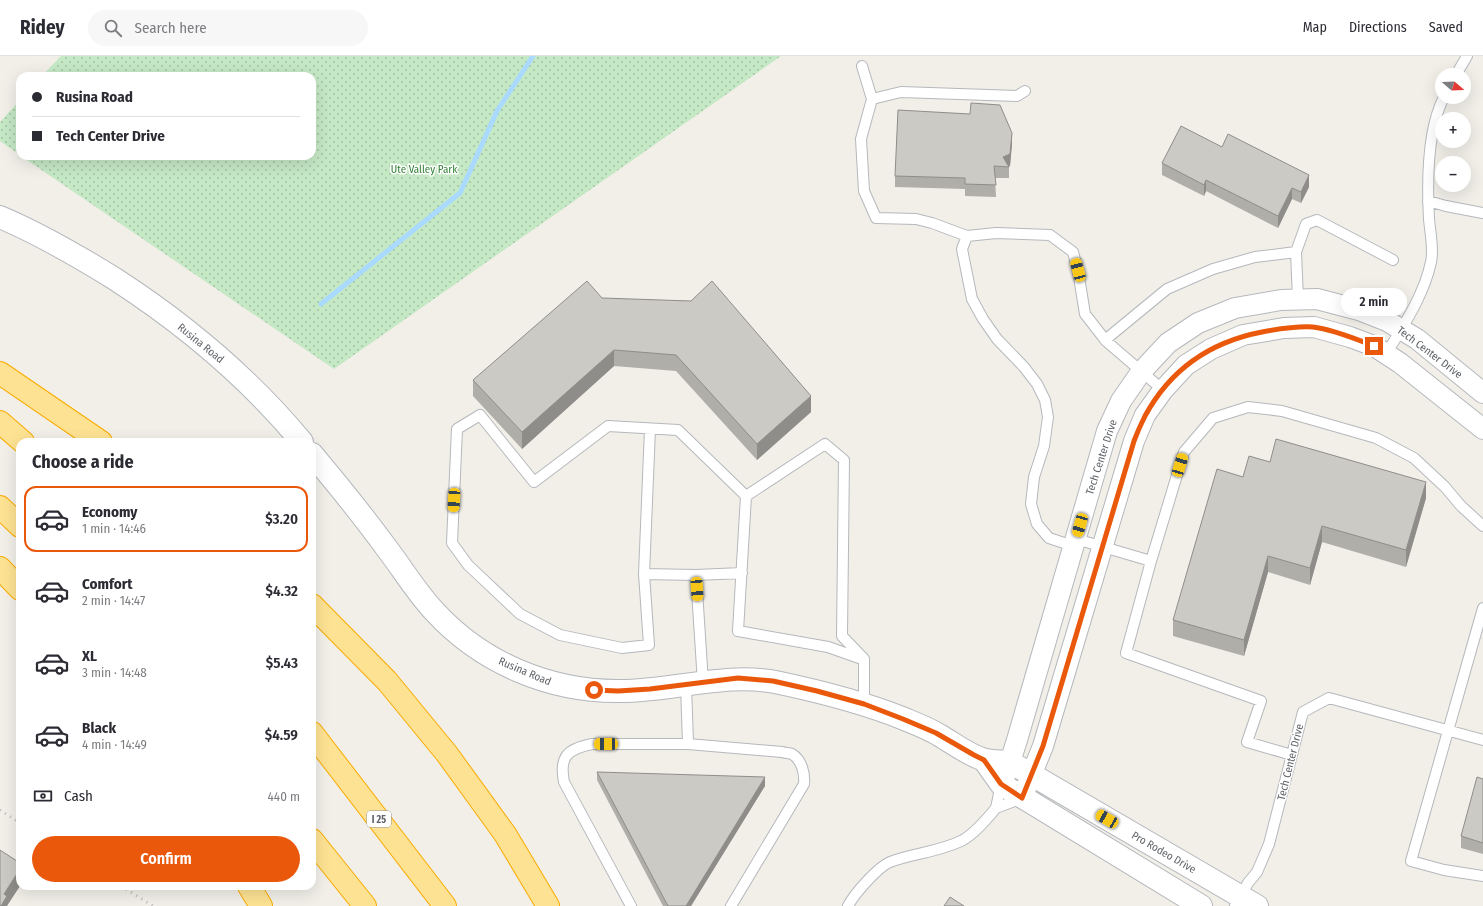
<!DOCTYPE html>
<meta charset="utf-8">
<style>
:root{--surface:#fff;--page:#f7f7f7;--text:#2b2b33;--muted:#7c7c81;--line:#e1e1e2;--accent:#ea580c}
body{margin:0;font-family:"Fira Sans Condensed",sans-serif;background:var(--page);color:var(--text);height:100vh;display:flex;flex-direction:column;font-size:15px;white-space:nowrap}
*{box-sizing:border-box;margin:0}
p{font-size:13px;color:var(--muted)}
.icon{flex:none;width:22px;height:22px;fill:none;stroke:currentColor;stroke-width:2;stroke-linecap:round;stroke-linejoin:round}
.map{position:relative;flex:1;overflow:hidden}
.sheet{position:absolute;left:16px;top:382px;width:300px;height:452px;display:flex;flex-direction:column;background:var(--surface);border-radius:12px;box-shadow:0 4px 16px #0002}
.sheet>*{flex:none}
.top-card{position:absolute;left:16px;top:16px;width:300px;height:88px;border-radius:12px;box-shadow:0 4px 16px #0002;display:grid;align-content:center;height:88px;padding:0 16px;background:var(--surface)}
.needle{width:26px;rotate:109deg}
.tools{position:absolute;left:1435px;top:12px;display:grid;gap:8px}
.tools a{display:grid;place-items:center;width:36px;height:36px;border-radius:50%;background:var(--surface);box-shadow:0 4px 16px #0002;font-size:20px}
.end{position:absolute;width:18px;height:18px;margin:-9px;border:5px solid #ea580c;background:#fff;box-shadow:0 0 0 2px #fff}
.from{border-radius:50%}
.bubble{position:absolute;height:28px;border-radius:14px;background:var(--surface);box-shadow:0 4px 16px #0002;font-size:13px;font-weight:600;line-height:28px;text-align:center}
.car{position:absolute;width:12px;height:24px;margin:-12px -6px;border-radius:5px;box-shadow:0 0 3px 1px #0007;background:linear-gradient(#f5c518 24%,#345 0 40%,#f5c518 0 76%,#345 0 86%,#f5c518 0)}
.top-card b{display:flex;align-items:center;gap:14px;height:38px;font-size:15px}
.top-card b+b{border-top:1px solid var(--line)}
.top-card i{width:10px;height:10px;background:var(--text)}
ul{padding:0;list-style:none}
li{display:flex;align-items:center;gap:12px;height:66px;margin:0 8px 6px;padding:0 8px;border:2px solid transparent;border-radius:12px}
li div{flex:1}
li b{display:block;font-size:15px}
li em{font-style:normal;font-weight:600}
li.current{border-color:var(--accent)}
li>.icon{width:36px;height:36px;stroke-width:1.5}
h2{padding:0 16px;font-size:18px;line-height:48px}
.pay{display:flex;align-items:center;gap:10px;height:44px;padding:0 16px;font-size:15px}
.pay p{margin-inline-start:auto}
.action{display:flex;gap:8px;margin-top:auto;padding:8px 16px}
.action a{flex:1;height:46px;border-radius:24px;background:var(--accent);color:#fff;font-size:16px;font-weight:600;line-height:46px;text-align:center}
header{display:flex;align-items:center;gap:24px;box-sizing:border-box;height:56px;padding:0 20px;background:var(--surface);border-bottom:1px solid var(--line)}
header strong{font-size:19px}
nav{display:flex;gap:22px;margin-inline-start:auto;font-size:14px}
.search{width:280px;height:36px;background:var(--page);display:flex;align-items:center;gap:10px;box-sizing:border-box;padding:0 14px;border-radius:22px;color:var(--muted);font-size:15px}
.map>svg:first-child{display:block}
.park{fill:url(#park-dots)}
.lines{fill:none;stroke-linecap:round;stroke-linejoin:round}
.stream{stroke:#aadaff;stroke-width:5}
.service-casing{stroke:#b5b8bc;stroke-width:12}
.minor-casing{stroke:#b5b8bc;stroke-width:22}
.tertiary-casing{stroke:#b5b8bc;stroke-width:24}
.motorway-casing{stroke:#f9ab00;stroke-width:24}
.service{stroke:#fff;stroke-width:10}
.minor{stroke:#fff;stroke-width:20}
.tertiary{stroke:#fff;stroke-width:22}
.motorway{stroke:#fde293;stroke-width:22}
.rail{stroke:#b6b7b8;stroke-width:3;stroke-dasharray:1 5;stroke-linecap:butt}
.wall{fill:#afaea9}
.shaded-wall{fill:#8f8d8a}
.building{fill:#cccac5;stroke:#8f8d8a}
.route{stroke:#ea580c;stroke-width:5}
.labels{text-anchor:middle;stroke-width:3;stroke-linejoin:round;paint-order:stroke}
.shield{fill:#fff;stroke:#8f9295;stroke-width:1}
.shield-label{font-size:10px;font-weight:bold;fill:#5f6368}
.park-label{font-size:11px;fill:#348238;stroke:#fff}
.street-label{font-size:11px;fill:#5f6368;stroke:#fff}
</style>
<header>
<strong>Ridey</strong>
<div class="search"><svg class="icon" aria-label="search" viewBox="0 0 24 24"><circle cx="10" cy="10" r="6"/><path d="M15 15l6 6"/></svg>Search here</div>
<nav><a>Map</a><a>Directions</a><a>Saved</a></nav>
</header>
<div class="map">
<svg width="1483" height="850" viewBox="0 0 1483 850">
<defs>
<pattern id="park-dots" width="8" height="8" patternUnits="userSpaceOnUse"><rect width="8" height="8" fill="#c5e8c5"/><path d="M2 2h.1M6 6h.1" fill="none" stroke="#a3c0a4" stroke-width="1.8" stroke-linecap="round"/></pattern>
</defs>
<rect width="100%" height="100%" fill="#f1efe8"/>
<path class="park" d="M 61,0 L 781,0 L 334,313 L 21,100 L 312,100 L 312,20 L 42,20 Z
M 20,44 L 20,99 L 0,85 L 0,66 Z"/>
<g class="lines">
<path class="stream" d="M 321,248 L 460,137 L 497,55 L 533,0"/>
<g class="service-casing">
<path id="service" d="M 862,10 L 872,43 L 861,83 L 864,135 L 876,162 L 916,163 L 932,167 L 967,180 L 996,177 L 1050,179 L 1073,196 L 1078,215 L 1085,258 L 1106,285 L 1163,334
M 1456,19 L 1467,0
M 872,43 L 901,36 L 1017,40 L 1025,35
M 1428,145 L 1446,150 L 1483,157
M 967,180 L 962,193 L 972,243 L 983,263 L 997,283 L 1024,311 L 1037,328 L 1045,344 L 1048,361 L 1044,390 L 1034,421 L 1031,448 L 1037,468 L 1049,482 L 1073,490
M 1296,196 L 1306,168 L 1317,164 L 1393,204
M 1105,284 L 1167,233 L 1213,213 L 1255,201 L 1296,196 L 1298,243
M 1386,298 C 1404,269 1424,239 1431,206 C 1434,194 1430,175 1429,163 C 1427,126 1427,74 1444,41
M 746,440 L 738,575 L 828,591 L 862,603
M 1076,483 L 1151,505
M 644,518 L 650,373
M 696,519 L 742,517
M 1483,552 L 1411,805 L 1444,814 L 1483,820
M 703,627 L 696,519 L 644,518 L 649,589 L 622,592 L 560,579 L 520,558 L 468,509 L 452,487 L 457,373 L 480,359 L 534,426 L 608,370 L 678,374 L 746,440 L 825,388 L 844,404 L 842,580 L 864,603 L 864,648
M 686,629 L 688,688
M 1292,699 L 1247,686 L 1261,645 L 1126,597 L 1151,505 L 1184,396 L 1213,362 L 1248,351 L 1282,355 L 1376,382 L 1414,402 L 1445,431 L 1461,450 L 1483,470
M 1001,728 L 996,752 L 1022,742
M 631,850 L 564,726 C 559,701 567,693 592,688 L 688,688 L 782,696 C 785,697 789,697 792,698 C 802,704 805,718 804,728 L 731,850
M 848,850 C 854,838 878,811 890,806 C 913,797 940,796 963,784 C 975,777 987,763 996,752
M 1235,850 L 1248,827 L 1257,816 L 1269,788 L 1303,656 L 1329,642 L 1483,684"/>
</g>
<g class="minor-casing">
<path id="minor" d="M 1004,722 L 1010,706 L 1017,684 L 1107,375 L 1121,345 L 1141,316 L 1168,287 L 1198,267 L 1235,252 L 1281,244 L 1317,243 L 1359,254 L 1387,265 L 1417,283 L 1483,337
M 1022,742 L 1043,690 L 1134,385 L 1145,359 L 1163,334 L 1186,309 L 1211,293 L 1243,279 L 1284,272 L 1314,271 L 1350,281 L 1374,290 L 1400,307 L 1483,373"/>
</g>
<g class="tertiary-casing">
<path id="tertiary" d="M 0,161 C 40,178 78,200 115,223 C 186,269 248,321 302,386
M 312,398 C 338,429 364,461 388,494 C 404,515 417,537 435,556 C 482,607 549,635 617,635 C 672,636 726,615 780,627 C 822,636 862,646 902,662 C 914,667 928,672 939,679 C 953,687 967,698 982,703 C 990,706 1001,705 1010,706 L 1257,850
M 984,704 L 1001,728 L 1201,850"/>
</g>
<g class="motorway-casing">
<path id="motorway" d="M 0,317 L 101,386
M 0,366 L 23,386
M 0,451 L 20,470
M 0,512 L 20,533
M 312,549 L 387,625 L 447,698 L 505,778 L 548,850
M 312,677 L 445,850
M 312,784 L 365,850
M 249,830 L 261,850"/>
</g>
<use href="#service" class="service"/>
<use href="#minor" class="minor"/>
<use href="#tertiary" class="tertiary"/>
<use href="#motorway" class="motorway"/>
<path class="rail" d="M 0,754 L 20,767
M 121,830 L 153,850"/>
</g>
<path class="wall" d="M 1012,88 L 1010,110 L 1009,110 L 1009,122 L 995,122 L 996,141 L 965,140 L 965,133 L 895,131 L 895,120 Z
M 1222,91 L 1309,131 L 1301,147 L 1292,143 L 1278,172 L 1206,135 L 1204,140 L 1162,119 L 1162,107 Z
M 602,242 L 811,356 L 757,404 L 676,315 L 614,310 L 522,393 L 473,340 L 473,324 Z
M 1270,406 L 1426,442 L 1406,511 L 1322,486 L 1310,529 L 1268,516 L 1244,600 L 1173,580 L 1173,564 L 1243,421 Z
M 597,716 L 765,730 L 691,850 L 663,850 L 597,724 Z
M 1483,723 L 1483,798 L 1461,792 L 1461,780 Z"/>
<path class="shaded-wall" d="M 1012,77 L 1012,88 L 1010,110 L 1008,111 L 1003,101 Z
M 1309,119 L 1309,131 L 1301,147 L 1301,136 Z
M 1206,124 L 1206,135 L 1204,140 L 1204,129 Z
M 1292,132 L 1292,143 L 1278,172 L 1278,160 Z
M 614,294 L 614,310 L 522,393 L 522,376 Z
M 811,340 L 811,356 L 757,404 L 757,388 Z
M 1426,426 L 1426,442 L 1406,511 L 1406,494 Z
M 1322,470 L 1322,486 L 1310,529 L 1310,512 Z
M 1268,500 L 1268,516 L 1244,600 L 1244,584 Z
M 765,721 L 765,730 L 691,850 L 686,850 Z
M 20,813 L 20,830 L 7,850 L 1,850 L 4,838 Z"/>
<path class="building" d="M 971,47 L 1000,49 L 1012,77 L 1010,98 L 1003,101 L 1009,111 L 994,110 L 996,129 L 965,128 L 965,122 L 895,120 L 898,54 L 970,58 Z
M 1181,70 L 1222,91 L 1228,78 L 1309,119 L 1301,136 L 1292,132 L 1278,160 L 1206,124 L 1204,129 L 1162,107 Z
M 587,225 L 602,242 L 691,245 L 712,225 L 811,340 L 757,388 L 676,299 L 614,294 L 522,376 L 473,324 Z
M 1276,383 L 1426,426 L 1406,494 L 1322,470 L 1310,512 L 1268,500 L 1244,584 L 1173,564 L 1217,413 L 1243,421 L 1249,400 L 1270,406 Z
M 597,716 L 765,721 L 686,850 L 668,850 Z
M 1477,721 L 1483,723 L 1483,787 L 1461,780 Z
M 0,794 L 20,807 L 20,813 L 4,838 L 7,840 L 1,850 L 0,850 Z
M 950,841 L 964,850 L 944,850 Z"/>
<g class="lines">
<path class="route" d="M 594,634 L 618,635 L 650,633 L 738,622 L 773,625 L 817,635 L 864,648 L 903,663 L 936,677 L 974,699 L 984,704 L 1001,728 L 1022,742 L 1043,690 L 1134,385 C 1137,377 1141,368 1145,360 C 1170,314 1210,286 1262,276 C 1278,273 1296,270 1313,271 C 1332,273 1356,283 1374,290"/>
</g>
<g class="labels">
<rect class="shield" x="367" y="755" width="24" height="16" rx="3"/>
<g class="shield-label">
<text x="379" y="767">I 25</text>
</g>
<g class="park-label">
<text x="424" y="117">Ute Valley Park</text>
</g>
<g class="street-label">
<text transform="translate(201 287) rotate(39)" y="4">Rusina Road</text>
<text transform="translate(1430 296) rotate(37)" y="4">Tech Center Drive</text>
<text transform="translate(1101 401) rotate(-72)" y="4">Tech Center Drive</text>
<text transform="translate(525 615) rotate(23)" y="4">Rusina Road</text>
<text transform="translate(1290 706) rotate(-76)" y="4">Tech Center Drive</text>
<text transform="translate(1164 796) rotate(30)" y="4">Pro Rodeo Drive</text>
</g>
</g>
</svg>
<div class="tools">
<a><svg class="needle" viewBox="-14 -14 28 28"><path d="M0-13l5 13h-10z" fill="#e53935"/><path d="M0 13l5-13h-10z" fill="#7c7c81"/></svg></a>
<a>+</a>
<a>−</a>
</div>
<i class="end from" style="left:594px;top:634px"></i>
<i class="end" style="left:1374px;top:290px"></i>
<div class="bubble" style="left:1341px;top:232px;width:66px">2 min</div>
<i class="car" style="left:1078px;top:214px;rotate:345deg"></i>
<i class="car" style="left:1180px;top:409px;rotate:17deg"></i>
<i class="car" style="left:454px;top:444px;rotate:183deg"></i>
<i class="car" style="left:1080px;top:469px;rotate:196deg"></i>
<i class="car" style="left:697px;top:533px;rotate:176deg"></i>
<i class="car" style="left:606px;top:688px;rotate:270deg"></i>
<i class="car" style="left:1107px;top:763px;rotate:300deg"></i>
<div class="top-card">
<b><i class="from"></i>Rusina Road</b>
<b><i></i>Tech Center Drive</b>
</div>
<section class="sheet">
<h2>Choose a ride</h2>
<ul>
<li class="current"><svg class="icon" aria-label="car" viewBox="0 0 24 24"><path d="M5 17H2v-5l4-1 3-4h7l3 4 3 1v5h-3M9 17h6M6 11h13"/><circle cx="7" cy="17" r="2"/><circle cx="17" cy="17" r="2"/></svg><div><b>Economy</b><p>1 min · 14:46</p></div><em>$3.20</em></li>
<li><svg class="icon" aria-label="car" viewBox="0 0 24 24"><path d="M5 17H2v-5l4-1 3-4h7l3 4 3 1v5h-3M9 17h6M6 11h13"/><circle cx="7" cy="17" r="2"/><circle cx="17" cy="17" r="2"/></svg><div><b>Comfort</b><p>2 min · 14:47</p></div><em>$4.32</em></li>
<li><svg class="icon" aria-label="car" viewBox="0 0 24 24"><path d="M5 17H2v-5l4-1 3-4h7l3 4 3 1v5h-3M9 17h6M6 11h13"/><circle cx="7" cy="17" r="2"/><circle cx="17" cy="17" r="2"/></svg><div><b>XL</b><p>3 min · 14:48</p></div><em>$5.43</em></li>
<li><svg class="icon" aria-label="car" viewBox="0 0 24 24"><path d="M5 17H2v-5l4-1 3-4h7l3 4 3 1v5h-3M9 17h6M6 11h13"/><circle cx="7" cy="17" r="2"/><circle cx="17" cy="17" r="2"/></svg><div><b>Black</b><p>4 min · 14:49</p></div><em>$4.59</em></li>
</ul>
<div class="pay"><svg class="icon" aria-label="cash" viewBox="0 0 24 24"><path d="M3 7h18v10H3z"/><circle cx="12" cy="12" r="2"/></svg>Cash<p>440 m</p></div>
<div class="action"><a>Confirm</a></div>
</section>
</div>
